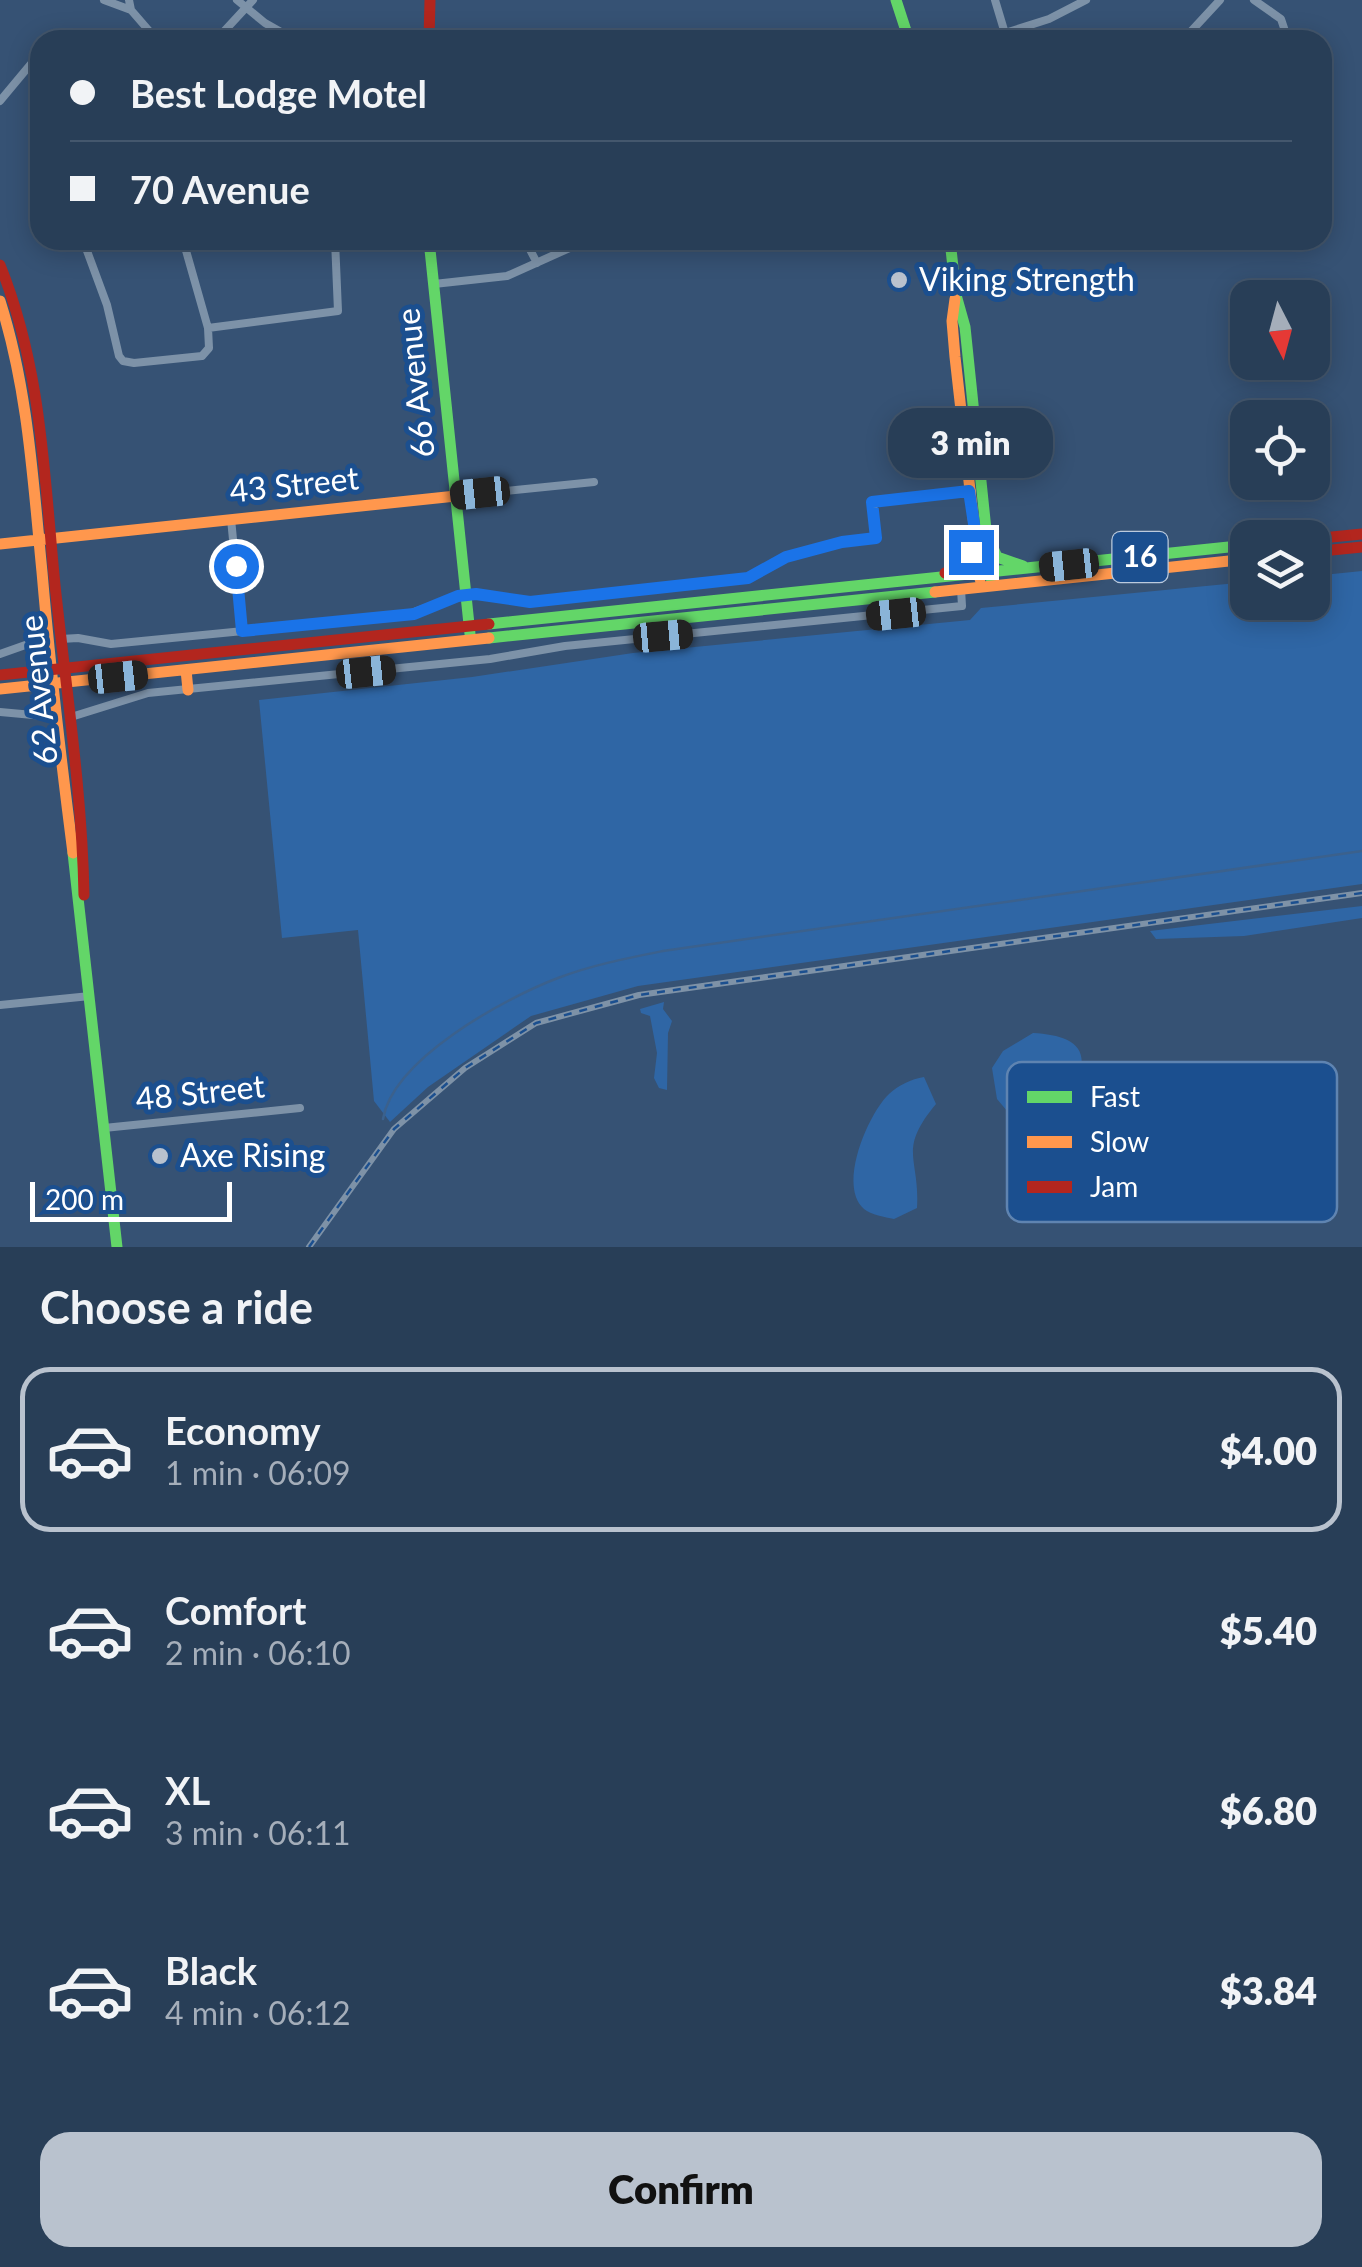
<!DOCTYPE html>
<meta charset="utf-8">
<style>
:root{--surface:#283e57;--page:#344961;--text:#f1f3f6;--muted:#a5aeba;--line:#44576d;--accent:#b9c2ce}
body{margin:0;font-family:Lato,sans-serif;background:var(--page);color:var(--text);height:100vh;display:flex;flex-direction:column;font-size:38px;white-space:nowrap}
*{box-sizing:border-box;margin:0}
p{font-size:32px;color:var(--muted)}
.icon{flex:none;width:55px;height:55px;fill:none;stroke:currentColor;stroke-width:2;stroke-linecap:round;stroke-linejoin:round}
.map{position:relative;height:1247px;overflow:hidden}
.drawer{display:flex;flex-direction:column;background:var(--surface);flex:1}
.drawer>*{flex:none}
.top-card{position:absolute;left:30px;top:30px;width:1302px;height:220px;border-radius:30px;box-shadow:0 5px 25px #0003,0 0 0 2px var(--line);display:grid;align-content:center;height:220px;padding:0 40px;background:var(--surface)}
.needle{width:65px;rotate:174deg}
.fabs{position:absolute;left:1230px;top:280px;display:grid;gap:20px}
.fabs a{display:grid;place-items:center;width:100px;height:100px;border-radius:20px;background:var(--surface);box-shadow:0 5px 25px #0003,0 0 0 2px var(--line);font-size:50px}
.scale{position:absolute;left:30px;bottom:25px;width:202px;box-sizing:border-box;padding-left:10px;border:5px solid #fff;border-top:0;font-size:28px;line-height:35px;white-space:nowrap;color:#fff;-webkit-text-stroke:8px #1b4f8f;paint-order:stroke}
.end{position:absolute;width:45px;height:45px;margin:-22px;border:12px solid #1a73e8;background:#fff;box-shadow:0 0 0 5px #fff}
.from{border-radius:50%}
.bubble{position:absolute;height:70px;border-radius:30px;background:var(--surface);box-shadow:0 5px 25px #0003,0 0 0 2px var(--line);font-size:32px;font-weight:800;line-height:70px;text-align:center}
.car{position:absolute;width:30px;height:60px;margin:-30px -15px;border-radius:12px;box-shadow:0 0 8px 2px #0007;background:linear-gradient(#222 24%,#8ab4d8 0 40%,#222 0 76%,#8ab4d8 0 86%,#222 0)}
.top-card b{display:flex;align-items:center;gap:35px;height:95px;font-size:38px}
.top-card b+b{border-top:2px solid var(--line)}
.top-card i{width:25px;height:25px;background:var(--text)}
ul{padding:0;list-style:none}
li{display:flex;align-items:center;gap:30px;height:165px;margin:0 20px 15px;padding:0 20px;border:5px solid transparent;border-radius:30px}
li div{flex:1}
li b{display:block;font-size:38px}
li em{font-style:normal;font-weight:800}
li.on{border-color:var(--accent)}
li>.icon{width:90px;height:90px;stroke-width:1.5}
h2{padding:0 40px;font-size:45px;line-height:120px}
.button{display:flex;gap:20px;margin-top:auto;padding:20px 40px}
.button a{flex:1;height:115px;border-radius:30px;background:var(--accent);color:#111;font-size:40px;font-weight:800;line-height:115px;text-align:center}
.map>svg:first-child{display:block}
.green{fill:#2f66a5}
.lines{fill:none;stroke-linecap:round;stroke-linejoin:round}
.stream{stroke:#3b618d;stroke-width:2.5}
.street{stroke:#7d92a8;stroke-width:8}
.fast{stroke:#63d668;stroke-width:11}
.slow{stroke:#ff974d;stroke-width:11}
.jam{stroke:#b3261e;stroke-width:11}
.rail-casing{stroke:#7e92a7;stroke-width:6}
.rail{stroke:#1b4f8f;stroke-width:2.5;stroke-dasharray:8;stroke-linecap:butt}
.route{stroke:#1a73e8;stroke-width:12}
.poi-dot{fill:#b9c2ce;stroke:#1b4f8f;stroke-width:4}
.labels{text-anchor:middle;stroke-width:10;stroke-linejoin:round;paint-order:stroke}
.shield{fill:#1b4f8f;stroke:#bbcadd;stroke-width:2.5}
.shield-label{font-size:30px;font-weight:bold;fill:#fff}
.poi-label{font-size:32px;fill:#fff;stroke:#1b4f8f;text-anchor:start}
.street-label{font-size:32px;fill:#fff;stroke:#1b4f8f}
.key{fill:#1b4f8f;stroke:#5f84b1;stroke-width:2.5}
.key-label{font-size:28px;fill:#fff}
</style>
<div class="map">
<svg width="1362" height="1247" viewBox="0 0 1362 1247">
<rect width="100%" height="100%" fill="#365274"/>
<path class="green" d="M 1362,571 L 1362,884 L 638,986 L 531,1016 L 428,1087 L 390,1122 L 374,1101 L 358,930 L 282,938 L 259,700 L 472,677 L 633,653 L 970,620 L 981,608 L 1247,582 L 1248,602 L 1312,602 L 1313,576 Z
M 1362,906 L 1362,918 L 1244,936 L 1156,939 L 1150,931 Z
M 664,1002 L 663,1009 L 672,1021 L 668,1033 L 667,1090 L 659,1088 L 654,1078 L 657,1053 L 650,1016 L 641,1013 L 640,1009 Z
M 1033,1033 C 1067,1035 1094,1044 1076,1084 C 1072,1093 1067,1105 1059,1110 C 1044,1120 1030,1119 1013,1118 L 997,1099 L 992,1068 L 1003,1051 Z
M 924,1077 L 936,1104 C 897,1151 920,1157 917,1208 L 894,1219 C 885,1217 871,1215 864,1209 C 837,1186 868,1114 889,1094 C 899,1085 911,1079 924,1077 Z"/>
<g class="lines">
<path class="stream" d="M 383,1119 C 393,1059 505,998 558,978 C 592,965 628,958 663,951 L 1362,851"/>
<path class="street" d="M 104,0 L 131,10
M 129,0 L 131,10 L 157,40
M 237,0 L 265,23 L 295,40
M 995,0 L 1007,40
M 1254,0 L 1281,19 L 1288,40
M 1005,33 L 1049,19 L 1086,0
M 216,40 L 253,0
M 723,40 L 802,32 L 810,40
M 1183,40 L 1220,0
M 0,101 L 40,53
M 83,240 L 107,305 L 119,356 L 123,361 L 134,363 L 202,356 L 209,348 L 208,328 L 183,240
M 525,240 L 537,263
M 434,284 L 507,276 L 583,242 L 596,240
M 208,328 L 338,311 L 335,240
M 456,496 L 594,482
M 231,519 L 242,631
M 61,639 L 78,638 L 111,644 L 406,615 L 458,596 L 478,594 L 530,602 L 747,578 L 785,557 L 842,542 L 876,538 L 873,501 L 972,491
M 0,654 L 48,637
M 0,712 L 55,717
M 71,717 L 148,693 L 490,659 L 565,646 L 962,606 L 961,589
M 0,1005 L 90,996
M 104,1128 L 300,1108"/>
<path class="fast" d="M 896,0 L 909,40
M 429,240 L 470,634
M 950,240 L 956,295 L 965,327 L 991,578
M 986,532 L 997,557 L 1023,566
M 489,624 L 1248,545
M 489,638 L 935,592
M 73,853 L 117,1247"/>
<path class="slow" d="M 955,299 L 952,321 L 955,357 L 980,579
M 0,301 C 28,389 33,481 42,572 C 50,666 61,760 73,853
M 0,544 L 456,496
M 935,592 L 1248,559
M 186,670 L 188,690
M 0,689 L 489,638"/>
<path class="jam" d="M 429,40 L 430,0
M 0,265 C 42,369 44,475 55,585 C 66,689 82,791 84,895
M 1312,539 L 1362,534
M 1312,552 L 1362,547
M 945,573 L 964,564 L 976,537
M 0,675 L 489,624"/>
<g class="rail-casing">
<path id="rail" d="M 309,1247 L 394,1129 L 465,1068 L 536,1023 L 639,995 L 1362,893"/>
</g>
<use href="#rail" class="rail"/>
</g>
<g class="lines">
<path class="route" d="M 236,566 L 242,631 L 414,614 L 458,596 L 476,594 L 530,602 L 748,578 L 786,557 L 842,542 L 876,538 L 872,502 L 969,491 L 976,537 L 971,552"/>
</g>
<g class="poi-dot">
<circle cx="899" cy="280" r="10"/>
<circle cx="160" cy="1156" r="10"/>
</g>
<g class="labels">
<rect class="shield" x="1112.5" y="532" width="55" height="50" rx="8"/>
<g class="shield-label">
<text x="1140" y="567">16</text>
</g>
<g class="poi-label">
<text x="919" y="291">Viking Strength</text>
<text x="180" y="1167">Axe Rising</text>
</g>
<g class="street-label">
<text transform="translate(416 383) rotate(-96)" y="11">66 Avenue</text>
<text transform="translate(294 485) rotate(-6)" y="11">43 Street</text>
<text transform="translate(39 690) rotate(-96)" y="11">62 Avenue</text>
<text transform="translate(200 1093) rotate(-6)" y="11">48 Street</text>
</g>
</g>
<rect x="1007" y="1062" width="330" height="160" rx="15" class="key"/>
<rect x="1027" y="1091" width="45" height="12" fill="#63d668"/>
<rect x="1027" y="1136" width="45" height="12" fill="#ff974d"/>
<rect x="1027" y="1181" width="45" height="12" fill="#b3261e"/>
<g class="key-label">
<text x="1090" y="1107">Fast</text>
<text x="1090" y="1152">Slow</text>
<text x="1090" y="1197">Jam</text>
</g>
</svg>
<div class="fabs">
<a><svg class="needle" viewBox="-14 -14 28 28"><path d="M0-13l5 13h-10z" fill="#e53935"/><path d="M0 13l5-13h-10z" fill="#a5aeba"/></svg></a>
<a><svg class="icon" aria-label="locate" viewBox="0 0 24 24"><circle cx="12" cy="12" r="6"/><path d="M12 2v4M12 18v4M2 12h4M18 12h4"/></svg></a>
<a><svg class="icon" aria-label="layers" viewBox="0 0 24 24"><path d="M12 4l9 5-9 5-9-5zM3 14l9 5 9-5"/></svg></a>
</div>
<div class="scale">200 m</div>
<i class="end from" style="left:236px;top:566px"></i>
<i class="end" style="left:971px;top:552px"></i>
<div class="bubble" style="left:888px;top:408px;width:165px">3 min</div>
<i class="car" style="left:480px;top:493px;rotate:264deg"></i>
<i class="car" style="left:1069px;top:565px;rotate:264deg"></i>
<i class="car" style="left:896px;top:614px;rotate:264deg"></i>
<i class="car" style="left:663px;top:636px;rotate:85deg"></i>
<i class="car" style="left:366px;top:672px;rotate:84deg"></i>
<i class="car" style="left:118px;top:677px;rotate:84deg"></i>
<div class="top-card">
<b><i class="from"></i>Best Lodge Motel</b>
<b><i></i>70 Avenue</b>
</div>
</div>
<section class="drawer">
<h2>Choose a ride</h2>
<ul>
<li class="on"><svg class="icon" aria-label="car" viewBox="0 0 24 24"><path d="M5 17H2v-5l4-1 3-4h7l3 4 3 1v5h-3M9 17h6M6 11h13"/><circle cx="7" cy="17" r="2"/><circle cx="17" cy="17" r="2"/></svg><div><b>Economy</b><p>1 min · 06:09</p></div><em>$4.00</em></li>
<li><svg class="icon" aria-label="car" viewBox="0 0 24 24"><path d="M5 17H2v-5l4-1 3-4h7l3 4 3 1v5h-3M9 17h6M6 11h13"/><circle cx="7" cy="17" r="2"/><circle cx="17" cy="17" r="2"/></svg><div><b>Comfort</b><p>2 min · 06:10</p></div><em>$5.40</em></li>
<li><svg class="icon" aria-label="car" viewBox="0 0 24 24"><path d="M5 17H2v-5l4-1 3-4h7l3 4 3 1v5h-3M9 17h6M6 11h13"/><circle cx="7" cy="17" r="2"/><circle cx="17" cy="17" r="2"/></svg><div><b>XL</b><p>3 min · 06:11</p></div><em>$6.80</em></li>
<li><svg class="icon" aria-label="car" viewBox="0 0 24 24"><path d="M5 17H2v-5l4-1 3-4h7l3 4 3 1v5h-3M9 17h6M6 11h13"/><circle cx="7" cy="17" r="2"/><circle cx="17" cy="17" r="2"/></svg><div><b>Black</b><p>4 min · 06:12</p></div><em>$3.84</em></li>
</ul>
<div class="button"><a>Confirm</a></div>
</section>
